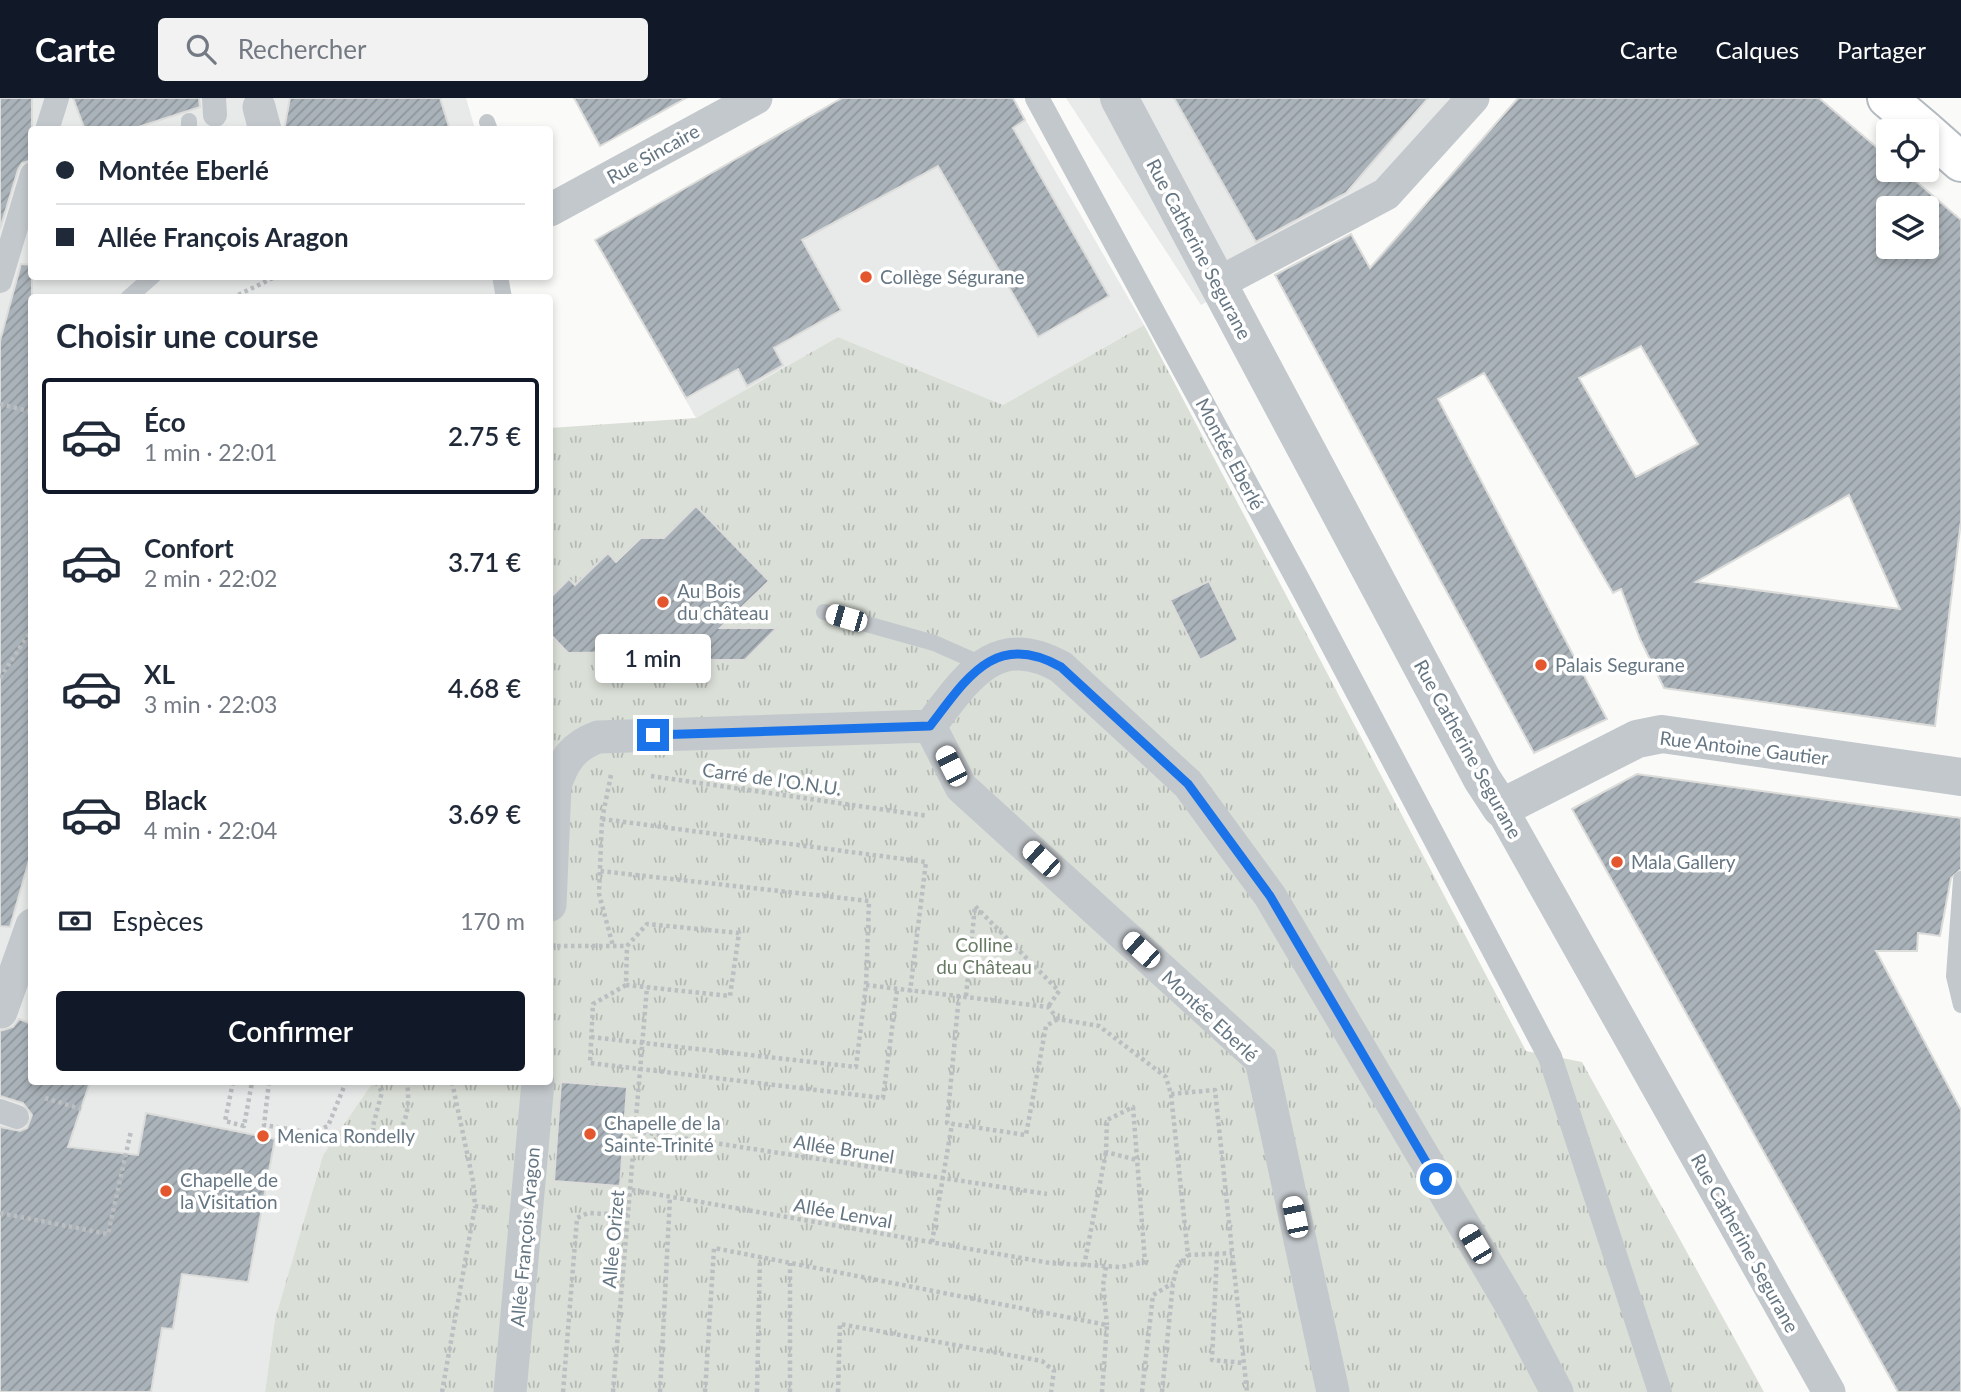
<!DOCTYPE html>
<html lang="fr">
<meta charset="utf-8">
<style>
:root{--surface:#fff;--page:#f2f2f3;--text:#1f2937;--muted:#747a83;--line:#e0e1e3;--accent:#111827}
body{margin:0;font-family:Lato,sans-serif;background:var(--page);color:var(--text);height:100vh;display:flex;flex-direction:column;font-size:26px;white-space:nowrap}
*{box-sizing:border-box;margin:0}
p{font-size:23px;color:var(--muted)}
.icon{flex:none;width:38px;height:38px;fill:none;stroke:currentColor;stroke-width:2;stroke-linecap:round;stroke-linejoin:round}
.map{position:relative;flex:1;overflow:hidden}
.sheet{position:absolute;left:28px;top:196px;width:525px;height:791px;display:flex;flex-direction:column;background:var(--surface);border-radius:7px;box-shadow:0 4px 10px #0003}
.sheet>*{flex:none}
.guide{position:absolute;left:28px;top:28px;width:525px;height:154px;border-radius:7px;box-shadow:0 4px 10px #0003;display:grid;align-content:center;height:154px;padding:0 28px;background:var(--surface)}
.buttons{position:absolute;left:1876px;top:21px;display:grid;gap:14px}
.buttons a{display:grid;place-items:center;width:63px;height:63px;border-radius:7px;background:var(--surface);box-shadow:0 4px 10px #0003;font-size:35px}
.end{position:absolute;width:32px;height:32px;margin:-16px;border:9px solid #1a73e8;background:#fff;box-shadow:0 0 0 4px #fff}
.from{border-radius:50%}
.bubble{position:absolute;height:49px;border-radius:7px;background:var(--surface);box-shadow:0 4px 10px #0003;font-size:23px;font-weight:600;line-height:49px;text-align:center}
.car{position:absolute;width:21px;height:42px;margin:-21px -10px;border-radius:9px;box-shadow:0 0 5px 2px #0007;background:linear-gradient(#fff 24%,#345 0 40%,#fff 0 76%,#345 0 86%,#fff 0)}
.guide b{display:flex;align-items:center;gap:24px;height:66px;font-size:26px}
.guide b+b{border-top:2px solid var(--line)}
.guide i{width:18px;height:18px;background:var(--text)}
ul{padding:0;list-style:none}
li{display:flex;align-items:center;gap:21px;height:116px;margin:0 14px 10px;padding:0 14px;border:4px solid transparent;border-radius:7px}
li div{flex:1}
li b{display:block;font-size:26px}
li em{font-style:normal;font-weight:600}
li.current{border-color:var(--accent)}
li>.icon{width:63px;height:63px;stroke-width:1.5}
h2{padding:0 28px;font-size:32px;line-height:84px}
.pay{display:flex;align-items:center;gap:18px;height:77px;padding:0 28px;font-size:26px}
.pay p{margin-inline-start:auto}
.button{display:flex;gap:14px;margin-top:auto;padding:14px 28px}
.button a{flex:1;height:80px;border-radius:7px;background:var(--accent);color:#fff;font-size:28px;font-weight:600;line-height:80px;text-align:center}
header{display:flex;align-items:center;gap:42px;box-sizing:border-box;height:98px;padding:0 35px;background:var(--accent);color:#fff}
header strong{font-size:33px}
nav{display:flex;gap:38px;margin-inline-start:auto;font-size:24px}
.search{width:490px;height:63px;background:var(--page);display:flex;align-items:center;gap:18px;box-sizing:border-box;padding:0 24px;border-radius:7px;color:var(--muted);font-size:26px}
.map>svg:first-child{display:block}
.built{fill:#e8e9e9}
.park{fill:url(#park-tufts)}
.building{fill:url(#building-hatch);stroke:#dcdcda;stroke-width:2;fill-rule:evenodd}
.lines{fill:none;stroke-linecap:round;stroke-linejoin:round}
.secondary-casing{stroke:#b3babf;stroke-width:42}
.path{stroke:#bbbfc2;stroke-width:4.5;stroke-dasharray:3.5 3.5;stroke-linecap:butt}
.service{stroke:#c3c8cc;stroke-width:16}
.pedestrian{stroke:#c3c8cc;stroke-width:24}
.minor{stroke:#c3c8cc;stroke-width:33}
.tertiary{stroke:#c3c8cc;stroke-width:38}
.secondary{stroke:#fff;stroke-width:38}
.route{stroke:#1a73e8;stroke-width:9}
.poi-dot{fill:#e4572e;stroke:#fff;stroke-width:2.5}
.labels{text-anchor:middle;stroke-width:7;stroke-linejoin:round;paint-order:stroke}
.street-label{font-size:19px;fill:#657683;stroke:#fff}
.poi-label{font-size:19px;fill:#657683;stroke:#fff;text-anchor:start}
.park-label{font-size:19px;fill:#687a64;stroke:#fff}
</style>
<header>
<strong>Carte</strong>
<div class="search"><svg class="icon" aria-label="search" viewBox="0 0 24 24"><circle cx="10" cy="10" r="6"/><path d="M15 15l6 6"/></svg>Rechercher</div>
<nav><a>Carte</a><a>Calques</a><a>Partager</a></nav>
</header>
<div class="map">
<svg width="1961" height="1294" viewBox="0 0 1961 1294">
<defs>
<pattern id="park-tufts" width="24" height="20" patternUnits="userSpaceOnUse" patternTransform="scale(1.75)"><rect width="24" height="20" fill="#dadfd7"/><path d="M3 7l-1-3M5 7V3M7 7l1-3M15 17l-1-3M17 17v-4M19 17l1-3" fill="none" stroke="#b4b9b4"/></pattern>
<pattern id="building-hatch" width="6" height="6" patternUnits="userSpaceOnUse" patternTransform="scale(1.75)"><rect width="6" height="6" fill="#aab3b9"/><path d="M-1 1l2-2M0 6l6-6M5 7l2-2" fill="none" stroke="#8e969c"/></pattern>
</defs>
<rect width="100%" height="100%" fill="#fafaf8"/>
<path class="built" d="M 0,0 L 466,0 L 475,31 L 32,32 L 32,178 L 503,178 L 505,199 L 32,200 L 32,984 L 373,984 L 323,1057 L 275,1221 L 265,1294 L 0,1294 Z
M 842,0 L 1013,0 L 1144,227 L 1003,307 L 838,239 L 696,320 L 595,142 Z
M 1066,0 L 1479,0 L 1384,107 L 1201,207 Z"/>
<path class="park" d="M 1144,227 L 1526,953 L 1582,964 L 1764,1294 L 265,1294 L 275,1221 L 323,1057 L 373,984 L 550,984 L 550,330 L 696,320 L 838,239 L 1003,307 Z"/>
<path class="building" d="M 0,0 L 32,0 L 32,62 L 22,65 L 18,72 L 0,131 Z
M 73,0 L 199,0 L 200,9 L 129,32 L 85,32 Z
M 290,0 L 440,0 L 450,32 L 284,32 Z
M 574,0 L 686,0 L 600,48 Z
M 842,0 L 1013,0 L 1025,22 L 1013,30 L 1109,198 L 1038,239 L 938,68 L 802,142 L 841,212 L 774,250 L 783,267 L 747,288 L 738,271 L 686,300 L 595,142 Z
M 1174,0 L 1428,0 L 1346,95 L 1256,144 Z
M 1518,0 L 1819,0 L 1888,59 L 1888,72 L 1903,72 L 1961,122 L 1961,423 L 1935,628 L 1664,590 L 1640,541 L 1621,491 L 1613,495 L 1484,275 L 1438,301 L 1607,621 L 1534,655 L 1275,177 L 1351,136 L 1370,170 ZM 1888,110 L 1927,110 L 1927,149 L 1888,149 ZM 1641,248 L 1698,346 L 1636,379 L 1579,280 ZM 1849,397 L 1900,511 L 1696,484 Z
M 21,166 L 32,167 L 32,752 L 10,829 L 0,828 L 0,243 Z
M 696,408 L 769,483 L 720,530 L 777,530 L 745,562 L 682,562 L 664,580 L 639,554 L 568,555 L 550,536 L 550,500 L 569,481 L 575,487 L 608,455 L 616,464 L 641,440 L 664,440 Z
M 1209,483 L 1238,542 L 1200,562 L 1170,502 Z
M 1637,676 L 1961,720 L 1961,771 L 1951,780 L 1940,838 L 1918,835 L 1917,853 L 1876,853 L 1961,1012 L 1961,1294 L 1898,1294 L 1572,711 Z
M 19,921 L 32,926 L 32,984 L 90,984 L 68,1049 L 138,1057 L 146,1015 L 275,1041 L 248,1184 L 182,1176 L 173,1231 L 162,1230 L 151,1294 L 0,1294 L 0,1029 L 20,1033 L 27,1030 L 32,1017 L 23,1005 L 0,998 L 0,933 L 13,929 Z
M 561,984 L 627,989 L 620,1088 L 554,1083 Z"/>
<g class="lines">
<g class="secondary-casing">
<path id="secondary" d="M 1887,0 L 1926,33
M 1927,34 L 1961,64"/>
</g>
<path class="path" d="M 232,200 L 277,178
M 0,306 L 32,314
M 0,580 L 32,531
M 611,677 L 602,721 L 599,796 L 613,848
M 651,678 L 928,718
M 602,721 L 926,764 L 910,894
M 550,848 L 627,848 L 647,826 L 739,835 L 730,898 L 626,887 L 627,848
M 626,887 L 593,906 L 590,965 L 883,1000 L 897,892
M 866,887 L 1048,909 L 1058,921 L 1099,928 L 1166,979 L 1171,996 L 1188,1157 L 1232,1155
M 959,897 L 947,1025 L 1026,1037 L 1046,928 L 1058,921
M 966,898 L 975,808 L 1059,893 L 1048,909
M 591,939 L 856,969 L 866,887 L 869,803 L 600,773
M 233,984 L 225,1023 L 244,1028 L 252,984
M 269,984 L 264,1027 L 312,1035 L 328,1028 L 346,984
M 376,984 L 382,994 L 373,1028 L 374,1042 L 387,1045 C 408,1031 410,1006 407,984
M 452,984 L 473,1083 L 475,1108 L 491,1110
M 1171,996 L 1215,992 L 1247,1294
M 45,1000 L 81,1011
M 636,1033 L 1047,1096
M 632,1092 L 1050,1165 L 1121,1169 L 1145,1164 L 1133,1009 L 1107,1022 L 1106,1054 L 1137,1062
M 0,1115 L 108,1136 L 131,1033
M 932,1144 L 952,1026
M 1217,1155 L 1212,1262 L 1244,1265
M 1084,1168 L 1106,1054
M 1106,1169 L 1103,1187 L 1107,1227
M 442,1294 L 475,1108
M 563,1294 L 577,1120 L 588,1115 L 628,1117
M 613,1294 L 647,889
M 660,1294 L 670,1099
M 705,1294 L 714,1150 L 1107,1227 L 1102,1294
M 757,1294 L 760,1159
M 790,1294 L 790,1165
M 838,1294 L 840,1226 L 1042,1263 L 1054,1273 L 1051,1294
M 1142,1294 L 1153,1197 L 1173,1185
M 1162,1294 L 1173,1185 L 1177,1169 L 1188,1157"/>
<path class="service" d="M 189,23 L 189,32
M 487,24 L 490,32
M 500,178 L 504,200
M 128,200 L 153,178
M 824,514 L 934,545 L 984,567
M 1961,781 L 1954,878 L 1961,907"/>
<path class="pedestrian" d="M 214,0 L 215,17
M 1037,0 L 1303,491 L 1550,959 L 1660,1294
M 47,32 L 57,0
M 0,183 L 32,76
M 0,1013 L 17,1019"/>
<path class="minor" d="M 259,9 L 265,32
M 550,112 L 756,0
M 1217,186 L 1386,96 L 1473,0
M 930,628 C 967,580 995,532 1061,569 L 1188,686 L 1270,798 L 1514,1212 L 1557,1294
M 930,628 L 961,689 L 1261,962 L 1333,1294
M 1501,710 L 1829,1294
M 550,807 L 555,688 C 563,663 573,648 598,639 L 930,628
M 1,914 L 32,827
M 510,1294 L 538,984"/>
<path class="tertiary" d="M 1119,0 L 1482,681 L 1501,710 L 1637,641 L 1662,636 L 1961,679"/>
<use href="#secondary" class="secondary"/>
</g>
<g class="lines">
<path class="route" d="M 653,637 L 930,628 C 967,580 995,532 1061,569 L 1188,686 L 1270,798 L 1436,1081"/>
</g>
<g class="poi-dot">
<circle cx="866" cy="179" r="7"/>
<circle cx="663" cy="504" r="7"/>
<circle cx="1541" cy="567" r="7"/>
<circle cx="1617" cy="764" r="7"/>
<circle cx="590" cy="1036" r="7"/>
<circle cx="263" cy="1038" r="7"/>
<circle cx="166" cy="1093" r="7"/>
</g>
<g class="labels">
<g class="street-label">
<text transform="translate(653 56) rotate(-29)" y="7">Rue Sincaire</text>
<text transform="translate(1199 151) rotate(62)" y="7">Rue Catherine Segurane</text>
<text transform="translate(1230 356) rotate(62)" y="7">Montée Eberlé</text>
<text transform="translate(1744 650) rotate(7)" y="7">Rue Antoine Gautier</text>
<text transform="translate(1468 651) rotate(61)" y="7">Rue Catherine Segurane</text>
<text transform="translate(772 681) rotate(8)" y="7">Carré de l'O.N.U.</text>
<text transform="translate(1210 918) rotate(43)" y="7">Montée Eberlé</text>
<text transform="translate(844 1051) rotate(9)" y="7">Allée Brunel</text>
<text transform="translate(843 1115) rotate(10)" y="7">Allée Lenval</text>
<text transform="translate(525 1139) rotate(-85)" y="7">Allée François Aragon</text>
<text transform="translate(613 1141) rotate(-85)" y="7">Allée Orizet</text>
<text transform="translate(1745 1145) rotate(61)" y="7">Rue Catherine Segurane</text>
</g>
<g class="poi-label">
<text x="880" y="186">Collège Ségurane</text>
<text x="677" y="500">Au Bois<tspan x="677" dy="22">du château</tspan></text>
<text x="1555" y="574">Palais Segurane</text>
<text x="1631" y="771">Mala Gallery</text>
<text x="604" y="1032">Chapelle de la<tspan x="604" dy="22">Sainte-Trinité</tspan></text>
<text x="277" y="1045">Menica Rondelly</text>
<text x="180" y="1089">Chapelle de<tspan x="180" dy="22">la Visitation</tspan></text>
</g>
<g class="park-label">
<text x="984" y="854">Colline<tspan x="984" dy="22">du Château</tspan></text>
</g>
</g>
</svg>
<div class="buttons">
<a><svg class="icon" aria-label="locate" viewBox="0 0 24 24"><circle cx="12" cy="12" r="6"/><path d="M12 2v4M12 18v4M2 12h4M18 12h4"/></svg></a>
<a><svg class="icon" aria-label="layers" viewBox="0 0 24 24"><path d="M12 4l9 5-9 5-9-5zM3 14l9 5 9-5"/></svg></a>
</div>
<i class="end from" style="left:1436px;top:1081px"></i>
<i class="end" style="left:653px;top:637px"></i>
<div class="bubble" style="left:595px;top:536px;width:116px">1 min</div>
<i class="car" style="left:846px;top:520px;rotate:286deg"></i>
<i class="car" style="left:951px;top:668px;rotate:333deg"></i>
<i class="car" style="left:1041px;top:761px;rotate:312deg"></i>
<i class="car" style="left:1141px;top:852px;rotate:312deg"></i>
<i class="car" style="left:1295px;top:1119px;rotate:348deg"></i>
<i class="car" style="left:1475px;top:1146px;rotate:329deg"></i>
<div class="guide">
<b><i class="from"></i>Montée Eberlé</b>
<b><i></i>Allée François Aragon</b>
</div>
<section class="sheet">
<h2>Choisir une course</h2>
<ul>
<li class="current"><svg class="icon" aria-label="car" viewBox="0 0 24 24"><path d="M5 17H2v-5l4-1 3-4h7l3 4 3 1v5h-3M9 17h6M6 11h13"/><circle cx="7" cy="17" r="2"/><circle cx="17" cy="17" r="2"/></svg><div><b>Éco</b><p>1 min · 22:01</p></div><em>2.75 €</em></li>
<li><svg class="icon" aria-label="car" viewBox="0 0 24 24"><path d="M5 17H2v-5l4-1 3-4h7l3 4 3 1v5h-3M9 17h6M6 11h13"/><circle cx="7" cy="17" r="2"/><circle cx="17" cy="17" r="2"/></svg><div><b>Confort</b><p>2 min · 22:02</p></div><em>3.71 €</em></li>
<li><svg class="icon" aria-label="car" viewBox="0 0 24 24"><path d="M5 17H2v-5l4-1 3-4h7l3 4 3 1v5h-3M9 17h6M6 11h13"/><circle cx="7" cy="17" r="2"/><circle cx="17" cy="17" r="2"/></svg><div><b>XL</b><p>3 min · 22:03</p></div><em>4.68 €</em></li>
<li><svg class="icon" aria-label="car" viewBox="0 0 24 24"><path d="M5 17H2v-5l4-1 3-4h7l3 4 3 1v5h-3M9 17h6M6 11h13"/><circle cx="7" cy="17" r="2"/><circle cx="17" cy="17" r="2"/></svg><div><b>Black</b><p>4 min · 22:04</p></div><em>3.69 €</em></li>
</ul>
<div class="pay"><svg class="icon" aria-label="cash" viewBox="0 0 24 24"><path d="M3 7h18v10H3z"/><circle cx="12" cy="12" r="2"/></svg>Espèces<p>170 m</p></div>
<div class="button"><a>Confirmer</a></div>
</section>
</div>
